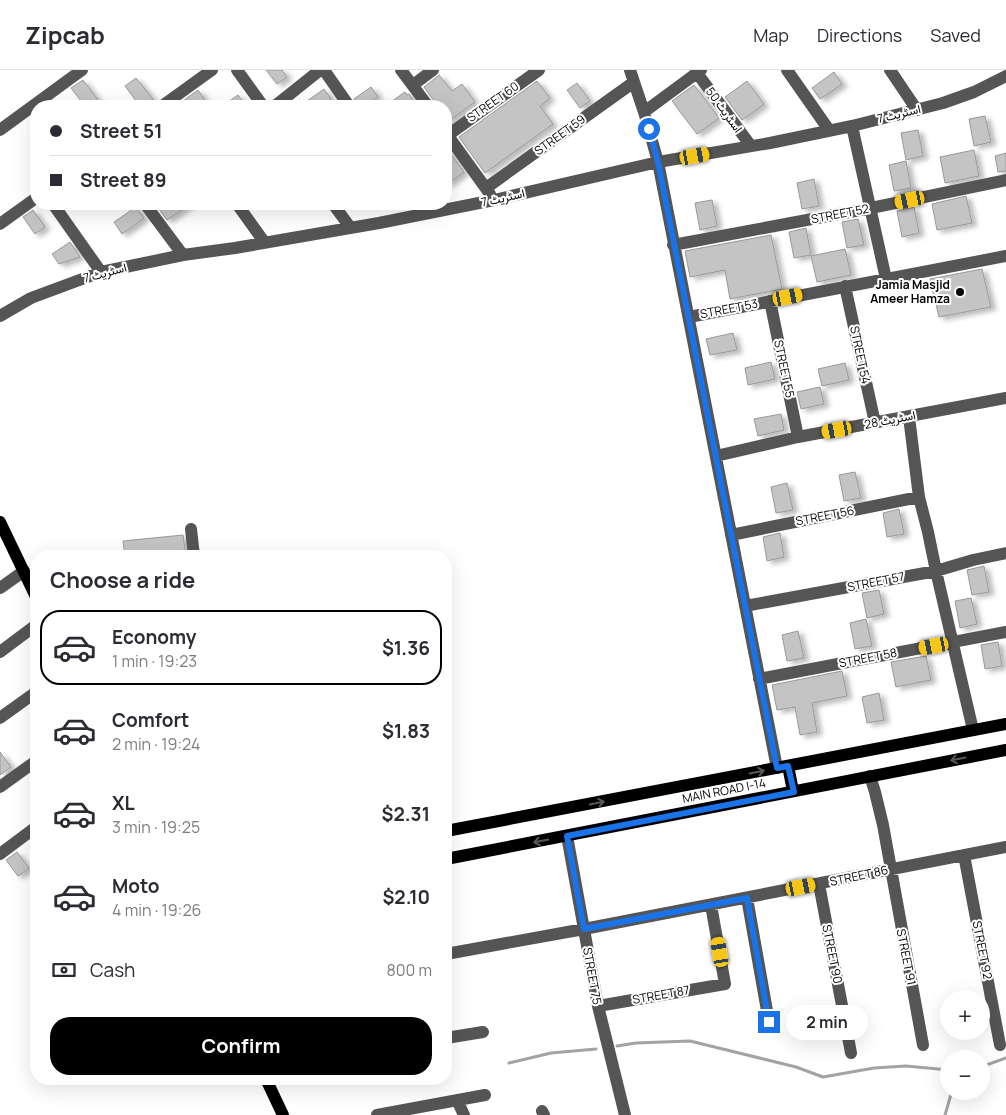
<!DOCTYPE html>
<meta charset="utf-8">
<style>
:root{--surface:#fff;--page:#f2f2f3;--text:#2b2b33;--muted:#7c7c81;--line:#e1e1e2;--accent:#000}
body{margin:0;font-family:Manrope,Vazirmatn,sans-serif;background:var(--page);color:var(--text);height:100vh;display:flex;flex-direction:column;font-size:19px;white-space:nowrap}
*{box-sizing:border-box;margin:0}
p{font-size:16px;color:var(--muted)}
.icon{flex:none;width:28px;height:28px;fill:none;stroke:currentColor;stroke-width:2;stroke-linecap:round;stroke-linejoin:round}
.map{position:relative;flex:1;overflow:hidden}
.side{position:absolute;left:30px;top:480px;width:422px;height:535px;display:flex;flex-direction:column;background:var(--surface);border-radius:20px;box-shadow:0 5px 20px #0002}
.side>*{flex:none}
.hud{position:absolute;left:30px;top:30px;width:422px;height:110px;border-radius:20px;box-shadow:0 5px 20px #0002;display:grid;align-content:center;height:110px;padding:0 20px;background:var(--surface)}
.controls{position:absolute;left:940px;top:920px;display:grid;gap:10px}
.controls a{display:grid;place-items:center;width:50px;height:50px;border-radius:50%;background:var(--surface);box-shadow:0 5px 20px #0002;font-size:25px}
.end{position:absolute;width:22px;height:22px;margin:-11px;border:6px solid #1a73e8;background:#fff;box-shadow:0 0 0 2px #fff}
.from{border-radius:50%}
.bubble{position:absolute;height:35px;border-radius:18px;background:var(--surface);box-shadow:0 5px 20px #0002;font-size:16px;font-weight:700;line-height:35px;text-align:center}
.car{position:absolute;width:15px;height:30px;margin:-15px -8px;border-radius:6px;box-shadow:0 0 4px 1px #0007;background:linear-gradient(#f5c518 24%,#345 0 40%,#f5c518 0 76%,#345 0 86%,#f5c518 0)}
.hud b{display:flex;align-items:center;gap:18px;height:48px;font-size:19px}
.hud b+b{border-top:1px solid var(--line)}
.hud i{width:12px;height:12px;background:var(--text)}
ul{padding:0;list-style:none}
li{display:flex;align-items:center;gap:15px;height:75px;margin:0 10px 8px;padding:0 10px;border:2px solid transparent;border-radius:20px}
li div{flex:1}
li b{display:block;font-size:19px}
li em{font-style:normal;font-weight:700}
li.active{border-color:var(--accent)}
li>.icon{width:45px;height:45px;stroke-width:1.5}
h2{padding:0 20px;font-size:22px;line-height:60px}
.pay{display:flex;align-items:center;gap:12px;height:55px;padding:0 20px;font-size:19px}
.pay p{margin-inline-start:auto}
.cta{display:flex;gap:10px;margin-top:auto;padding:10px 20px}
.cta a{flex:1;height:58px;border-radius:20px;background:var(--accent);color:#fff;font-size:20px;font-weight:700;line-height:58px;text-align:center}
header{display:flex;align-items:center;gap:30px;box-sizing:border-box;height:70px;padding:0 25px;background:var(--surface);border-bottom:1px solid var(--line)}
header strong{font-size:24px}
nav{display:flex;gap:28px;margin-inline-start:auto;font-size:18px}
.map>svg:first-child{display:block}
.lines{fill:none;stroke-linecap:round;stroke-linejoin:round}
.stream{stroke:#a3a3a3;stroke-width:3}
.building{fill:#c4c4c4;stroke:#999;filter:url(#shadow)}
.minor{stroke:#555;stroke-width:12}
.major{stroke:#000;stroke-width:12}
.oneway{stroke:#595959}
.route{stroke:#1a73e8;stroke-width:6}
.poi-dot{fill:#000;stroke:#fff;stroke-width:2}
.labels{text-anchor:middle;stroke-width:4;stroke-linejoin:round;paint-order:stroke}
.street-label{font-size:12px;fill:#000;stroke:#fff}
.poi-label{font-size:12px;font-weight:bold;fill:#000;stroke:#fff;text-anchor:end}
</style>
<header>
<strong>Zipcab</strong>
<nav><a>Map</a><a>Directions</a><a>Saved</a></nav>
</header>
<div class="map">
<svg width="1006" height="1045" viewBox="0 0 1006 1045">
<defs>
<filter id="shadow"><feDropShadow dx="5" dy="3" stdDeviation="2.5" flood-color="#0004"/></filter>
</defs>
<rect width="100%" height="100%" fill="#fff"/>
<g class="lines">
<path class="stream" d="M 617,976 L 636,973 L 690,971 L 796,997 L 823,1007 L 874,998 L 906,996 L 949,1000
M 509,993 L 551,983 L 596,979
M 981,997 L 1006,988
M 945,1045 L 952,1021"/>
</g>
<path class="building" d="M 266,0 L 282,0 L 287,7 L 277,14 Z
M 834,2 L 842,14 L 820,29 L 812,18 Z
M 439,5 L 452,21 L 462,14 L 475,32 L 446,53 L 446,36 L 436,36 L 434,31 L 424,17 Z
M 136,8 L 153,29 L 143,36 L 140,36 L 125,16 Z
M 83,10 L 99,31 L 92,36 L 85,36 L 71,18 Z
M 537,11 L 550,28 L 540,36 L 553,54 L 485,103 L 459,67 Z
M 747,11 L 764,34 L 742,50 L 725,27 Z
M 577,13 L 590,31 L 580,38 L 567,20 Z
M 694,15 L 719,48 L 697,64 L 672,31 Z
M 371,17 L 378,27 L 365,36 L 357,36 L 354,29 Z
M 324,19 L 331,29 L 321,36 L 300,36 Z
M 198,20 L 209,36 L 176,36 Z
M 405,22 L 407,25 L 409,24 L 414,31 L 406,36 L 385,36 Z
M 238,25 L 246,36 L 222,36 Z
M 985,46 L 991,72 L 974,76 L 969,49 Z
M 918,60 L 923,86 L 906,90 L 901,63 Z
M 446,77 L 464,102 L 446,115 Z
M 974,80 L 979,106 L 945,113 L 940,87 Z
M 1006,83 L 1006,101 L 998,102 L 995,86 Z
M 906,91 L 911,118 L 894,121 L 889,95 Z
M 814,109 L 819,136 L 802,139 L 797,113 Z
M 966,126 L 972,153 L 937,160 L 932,134 Z
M 712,130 L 717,156 L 700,160 L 695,133 Z
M 165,134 L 190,134 L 167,150 L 158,138 Z
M 136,137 L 144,148 L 122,164 L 114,152 Z
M 914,137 L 919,163 L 902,167 L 897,141 Z
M 33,140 L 45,157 L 35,164 L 23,147 Z
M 858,149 L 864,175 L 847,178 L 842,152 Z
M 806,158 L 811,185 L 794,188 L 789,162 Z
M 771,165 L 782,219 L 730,229 L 725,200 L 690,207 L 685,181 Z
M 70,172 L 80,187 L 59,194 L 52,184 Z
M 845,179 L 851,205 L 817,212 L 811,186 Z
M 982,199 L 991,237 L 939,247 L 930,209 Z
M 733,263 L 737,280 L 710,285 L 706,269 Z
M 771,292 L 775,309 L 748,315 L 745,298 Z
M 845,293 L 849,310 L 822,316 L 818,299 Z
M 820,317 L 824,334 L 801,339 L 797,322 Z
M 781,344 L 784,360 L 758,366 L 754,349 Z
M 855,402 L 861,428 L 844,431 L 839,405 Z
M 787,413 L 793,440 L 776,443 L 771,417 Z
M 899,439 L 904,464 L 887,467 L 883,443 Z
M 780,463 L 784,487 L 767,491 L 763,467 Z
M 183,465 L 186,486 L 125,486 L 123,471 Z
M 984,496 L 989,522 L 972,525 L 967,500 Z
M 879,520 L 884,544 L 867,548 L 862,523 Z
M 971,528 L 977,554 L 960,558 L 955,531 Z
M 866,549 L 872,576 L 855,579 L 850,553 Z
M 798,561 L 804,588 L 787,591 L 782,565 Z
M 998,572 L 1002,596 L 985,599 L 981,575 Z
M 926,586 L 931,610 L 896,617 L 891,592 Z
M 842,601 L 847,626 L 812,633 L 817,662 L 800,665 L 795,637 L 777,640 L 772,615 Z
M 879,623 L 884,650 L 867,653 L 862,627 Z
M 0,682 L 11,697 L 0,705 Z
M 17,782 L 29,798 L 18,806 L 6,790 Z"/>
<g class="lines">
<path class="minor" d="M 237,0 L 263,36
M 324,0 L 349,36
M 401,0 L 428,36
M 630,0 L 644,42 L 658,92 L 777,698
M 787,0 L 829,60
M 890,0 L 917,40
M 697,3 L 751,76
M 413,15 L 433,0
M 162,36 L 212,0
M 275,36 L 320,0
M 644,42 L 701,0
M 852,56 L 886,209
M 0,60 L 82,0
M 446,63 L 490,124
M 448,65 L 539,0
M 486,118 L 634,12
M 53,134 L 101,202
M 145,134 L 183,185
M 237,134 L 265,173
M 333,134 L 350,157
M 0,154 L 36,128
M 673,175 L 871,138 L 1006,110
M 845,216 L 875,353
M 770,231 L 798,367
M 0,246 L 31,228 L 101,202 L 183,185 L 235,178 L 379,153 L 494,130 L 658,92 L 770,73 L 852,56 L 943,33 L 974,22 L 1006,6
M 689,247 L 1006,186
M 909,347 L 919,427 L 928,462 L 936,501 L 973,660
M 716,386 L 798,367 L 1006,328
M 191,459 L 194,486
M 731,465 L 919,427
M 0,518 L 24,501
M 745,536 L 936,501 L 973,490 L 1006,483
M 0,582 L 36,555
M 759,609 L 1006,562
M 0,648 L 36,622
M 870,706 L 875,722 L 883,755 L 923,975
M 0,717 L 36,691
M 567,766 L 598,936 L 625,1045
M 0,784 L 36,757
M 964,785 L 1000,975
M 819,814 L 851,983
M 747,828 L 769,952
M 446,884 L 584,859 L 1006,777
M 598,936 L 725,914 L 711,835
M 446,968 L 483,962
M 457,1030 L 464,1045
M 542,1041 L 544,1045
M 377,1045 L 485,1025"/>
<path class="major" d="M 0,452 L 36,527
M 788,696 L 793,721
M 446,761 L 1006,654
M 446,789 L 1006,680
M 266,1009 L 283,1045"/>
</g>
<defs><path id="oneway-shaft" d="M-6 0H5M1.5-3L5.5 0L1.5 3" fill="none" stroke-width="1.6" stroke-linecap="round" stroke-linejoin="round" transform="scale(1.25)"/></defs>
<g class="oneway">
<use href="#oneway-shaft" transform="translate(958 689) rotate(169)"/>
<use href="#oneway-shaft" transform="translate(757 702) rotate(-11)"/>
<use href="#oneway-shaft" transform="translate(597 733) rotate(-11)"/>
<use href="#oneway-shaft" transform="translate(541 771) rotate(169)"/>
</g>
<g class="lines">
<path class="route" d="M 649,59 L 658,92 L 777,698 L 788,696 L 794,722 L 567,766 L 584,859 L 747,828 L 769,952"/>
</g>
<circle class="poi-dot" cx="960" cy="222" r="5"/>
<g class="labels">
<g class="street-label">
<text transform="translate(493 32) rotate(-35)" y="4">STREET 60</text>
<text transform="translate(724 40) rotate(54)" y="4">اسٹریٹ 50</text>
<text transform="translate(899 44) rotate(-14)" y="4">اسٹریٹ 7</text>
<text transform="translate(560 65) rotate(-36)" y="4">STREET 59</text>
<text transform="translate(503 128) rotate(-13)" y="4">اسٹریٹ 7</text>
<text transform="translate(840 144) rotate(-11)" y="4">STREET 52</text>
<text transform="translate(105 203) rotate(-15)" y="4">اسٹریٹ 7</text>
<text transform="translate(729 239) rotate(-11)" y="4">STREET 53</text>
<text transform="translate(860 285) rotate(78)" y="4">STREET 54</text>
<text transform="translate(784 299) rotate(78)" y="4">STREET 55</text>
<text transform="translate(890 350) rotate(-11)" y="4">اسٹریٹ 28</text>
<text transform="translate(825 446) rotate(-11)" y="4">STREET 56</text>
<text transform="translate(876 512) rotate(-11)" y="4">STREET 57</text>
<text transform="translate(868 588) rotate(-11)" y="4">STREET 58</text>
<text transform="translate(724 721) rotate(-11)" y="4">MAIN ROAD I-14</text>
<text transform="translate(859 806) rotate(-12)" y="4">STREET 86</text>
<text transform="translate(982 880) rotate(79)" y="4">STREET 92</text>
<text transform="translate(832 884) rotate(79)" y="4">STREET 90</text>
<text transform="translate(906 887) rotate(79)" y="4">STREET 91</text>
<text transform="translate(592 906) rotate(80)" y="4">STREET 75</text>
<text transform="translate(661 925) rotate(-10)" y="4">STREET 87</text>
</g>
<g class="poi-label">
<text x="950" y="219">Jamia Masjid<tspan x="950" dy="14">Ameer Hamza</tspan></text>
</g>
</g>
</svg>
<div class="controls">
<a>+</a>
<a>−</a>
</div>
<i class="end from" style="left:649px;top:59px"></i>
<i class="end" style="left:769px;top:952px"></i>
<div class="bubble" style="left:786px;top:935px;width:82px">2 min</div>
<i class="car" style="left:695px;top:86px;rotate:80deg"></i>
<i class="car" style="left:910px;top:130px;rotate:258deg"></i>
<i class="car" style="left:788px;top:227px;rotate:79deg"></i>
<i class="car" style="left:837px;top:360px;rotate:260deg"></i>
<i class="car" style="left:934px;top:576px;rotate:259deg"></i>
<i class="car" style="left:801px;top:817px;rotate:79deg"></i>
<i class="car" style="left:720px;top:882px;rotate:350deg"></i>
<div class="hud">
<b><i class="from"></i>Street 51</b>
<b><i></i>Street 89</b>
</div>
<section class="side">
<h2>Choose a ride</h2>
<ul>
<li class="active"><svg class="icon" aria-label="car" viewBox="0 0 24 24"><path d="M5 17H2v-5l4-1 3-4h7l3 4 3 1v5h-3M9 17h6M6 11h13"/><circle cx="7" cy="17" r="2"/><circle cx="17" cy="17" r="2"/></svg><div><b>Economy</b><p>1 min · 19:23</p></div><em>$1.36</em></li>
<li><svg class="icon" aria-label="car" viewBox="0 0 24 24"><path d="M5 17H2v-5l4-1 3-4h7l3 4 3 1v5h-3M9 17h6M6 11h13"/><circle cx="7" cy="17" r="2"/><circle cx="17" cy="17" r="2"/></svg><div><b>Comfort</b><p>2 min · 19:24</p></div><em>$1.83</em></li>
<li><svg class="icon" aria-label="car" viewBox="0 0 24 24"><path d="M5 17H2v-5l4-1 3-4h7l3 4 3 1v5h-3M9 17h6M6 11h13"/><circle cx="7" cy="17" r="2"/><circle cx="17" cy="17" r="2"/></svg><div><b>XL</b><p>3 min · 19:25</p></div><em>$2.31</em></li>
<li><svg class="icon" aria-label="car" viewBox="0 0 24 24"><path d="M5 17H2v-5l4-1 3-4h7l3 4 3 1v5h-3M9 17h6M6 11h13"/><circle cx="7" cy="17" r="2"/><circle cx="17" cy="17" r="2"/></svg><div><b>Moto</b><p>4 min · 19:26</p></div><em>$2.10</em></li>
</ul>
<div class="pay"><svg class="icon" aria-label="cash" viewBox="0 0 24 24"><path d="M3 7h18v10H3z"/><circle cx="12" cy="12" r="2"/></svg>Cash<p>800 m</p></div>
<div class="cta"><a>Confirm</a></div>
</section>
</div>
